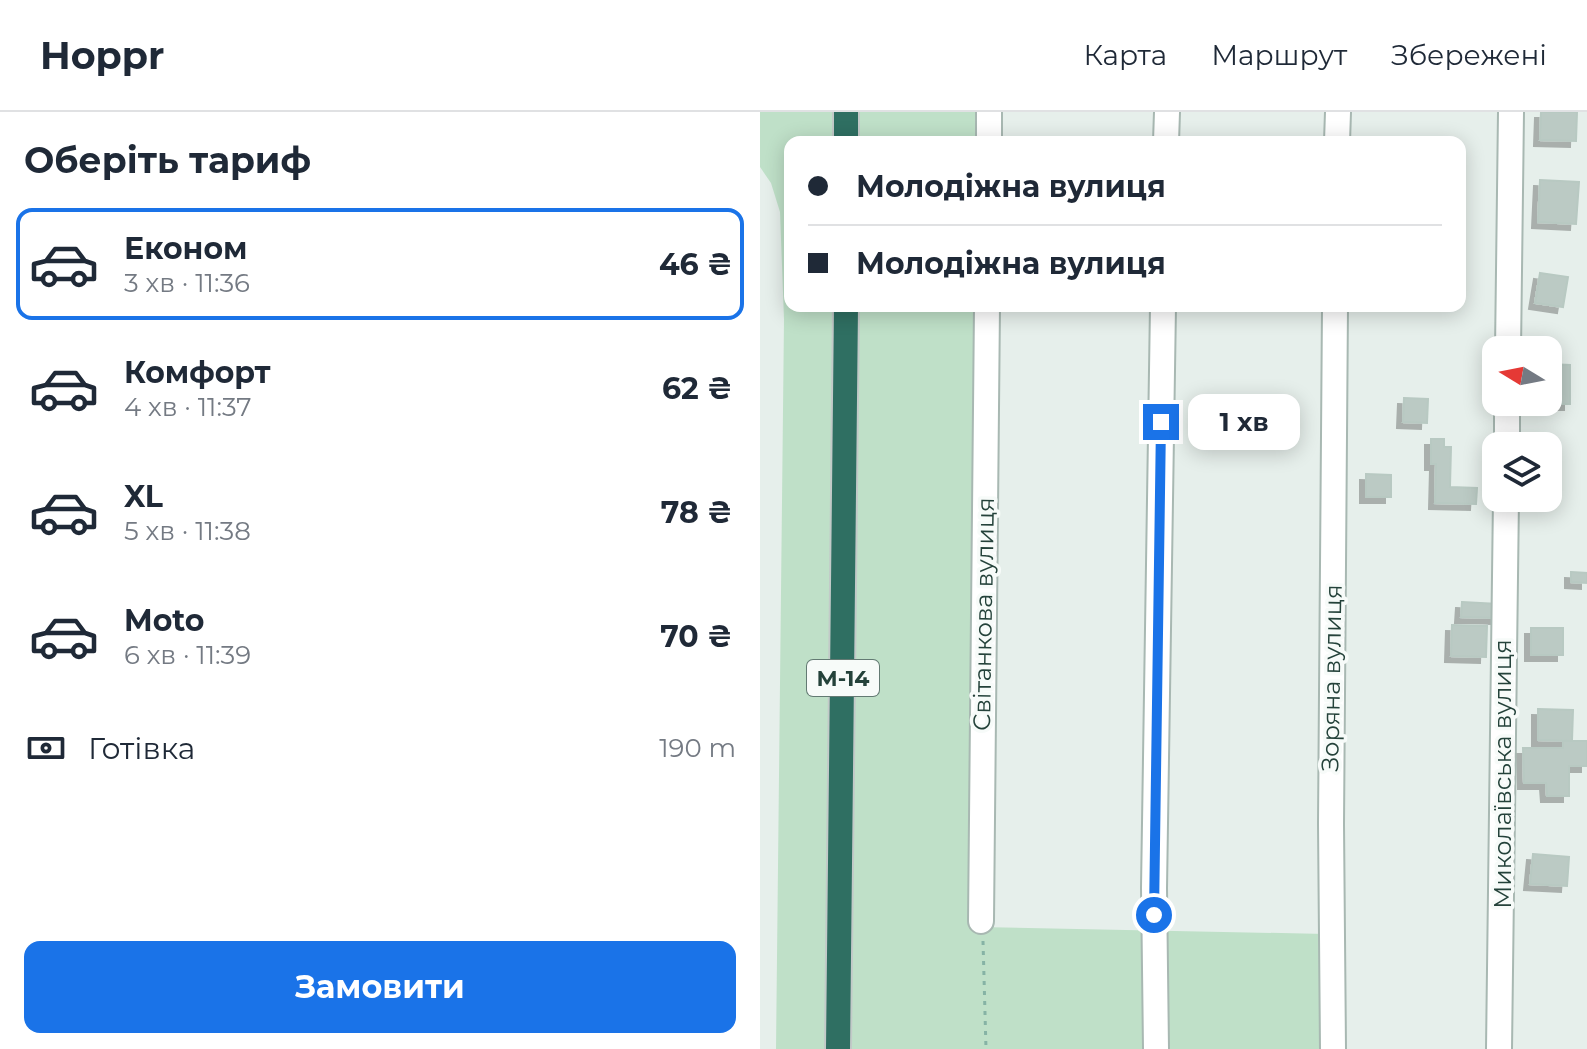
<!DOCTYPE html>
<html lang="uk">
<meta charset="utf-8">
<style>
:root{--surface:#fff;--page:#f6f6f7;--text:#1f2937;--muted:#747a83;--line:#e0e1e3;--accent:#1a73e8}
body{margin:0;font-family:Montserrat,sans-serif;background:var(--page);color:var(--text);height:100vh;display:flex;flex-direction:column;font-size:30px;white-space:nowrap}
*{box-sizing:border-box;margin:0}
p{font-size:26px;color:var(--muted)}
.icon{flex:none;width:44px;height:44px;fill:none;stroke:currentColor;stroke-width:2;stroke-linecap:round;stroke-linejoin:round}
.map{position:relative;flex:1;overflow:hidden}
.drawer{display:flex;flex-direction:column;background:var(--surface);width:760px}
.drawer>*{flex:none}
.hud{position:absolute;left:24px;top:24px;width:682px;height:176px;border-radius:16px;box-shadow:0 4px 20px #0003;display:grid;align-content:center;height:176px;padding:0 24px;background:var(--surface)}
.needle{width:52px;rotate:280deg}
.tools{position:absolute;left:722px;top:224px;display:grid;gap:16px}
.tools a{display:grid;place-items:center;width:80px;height:80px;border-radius:16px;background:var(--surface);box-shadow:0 4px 20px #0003;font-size:40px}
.end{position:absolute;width:36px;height:36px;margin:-18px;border:10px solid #1a73e8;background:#fff;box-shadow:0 0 0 4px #fff}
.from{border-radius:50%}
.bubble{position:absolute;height:56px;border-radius:16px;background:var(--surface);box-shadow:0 4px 20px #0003;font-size:26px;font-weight:700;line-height:56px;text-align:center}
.hud b{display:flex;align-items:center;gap:28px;height:76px;font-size:30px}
.hud b+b{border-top:2px solid var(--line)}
.hud i{width:20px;height:20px;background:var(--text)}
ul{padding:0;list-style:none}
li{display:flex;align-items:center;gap:24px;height:112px;margin:0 16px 12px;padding:0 8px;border:4px solid transparent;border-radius:16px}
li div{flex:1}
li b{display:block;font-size:30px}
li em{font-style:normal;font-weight:700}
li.current{border-color:var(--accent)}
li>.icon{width:72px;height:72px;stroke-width:1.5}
h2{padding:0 24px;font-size:36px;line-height:96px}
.pay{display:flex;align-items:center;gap:20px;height:88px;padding:0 24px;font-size:30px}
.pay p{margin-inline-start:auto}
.action{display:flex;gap:16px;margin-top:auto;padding:16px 24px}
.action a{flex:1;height:92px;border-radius:16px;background:var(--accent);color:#fff;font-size:32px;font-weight:700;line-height:92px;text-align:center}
header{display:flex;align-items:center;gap:48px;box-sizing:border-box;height:112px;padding:0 40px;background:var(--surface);border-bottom:2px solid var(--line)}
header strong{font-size:38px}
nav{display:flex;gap:44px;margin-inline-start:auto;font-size:28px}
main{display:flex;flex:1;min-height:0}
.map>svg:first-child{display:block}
.green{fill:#bfe0c8}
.building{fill:#bbcac4;stroke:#b8c9c2;stroke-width:2;filter:url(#shadow)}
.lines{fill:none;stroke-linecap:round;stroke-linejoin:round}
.minor-casing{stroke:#a8b8b2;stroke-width:28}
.highway-casing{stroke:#c2cac8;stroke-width:28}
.path{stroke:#86b3a5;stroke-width:3;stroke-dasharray:4 6;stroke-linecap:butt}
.minor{stroke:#fff;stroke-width:24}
.highway{stroke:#2f6f62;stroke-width:24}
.route{stroke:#1a73e8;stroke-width:10}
.labels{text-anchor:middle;stroke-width:7;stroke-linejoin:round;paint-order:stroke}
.shield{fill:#f7fbf9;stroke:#637a73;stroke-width:2}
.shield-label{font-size:22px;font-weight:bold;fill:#24423a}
.street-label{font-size:24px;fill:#24423a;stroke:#f7fbf9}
</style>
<header>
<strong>Hoppr</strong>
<nav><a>Карта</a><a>Маршрут</a><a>Збережені</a></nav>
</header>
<main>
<section class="drawer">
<h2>Оберіть тариф</h2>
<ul>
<li class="current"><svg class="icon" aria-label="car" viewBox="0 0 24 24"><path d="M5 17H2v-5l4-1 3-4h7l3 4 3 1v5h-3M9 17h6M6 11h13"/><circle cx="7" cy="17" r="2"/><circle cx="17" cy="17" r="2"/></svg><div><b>Економ</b><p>3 хв · 11:36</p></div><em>46 ₴</em></li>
<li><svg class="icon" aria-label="car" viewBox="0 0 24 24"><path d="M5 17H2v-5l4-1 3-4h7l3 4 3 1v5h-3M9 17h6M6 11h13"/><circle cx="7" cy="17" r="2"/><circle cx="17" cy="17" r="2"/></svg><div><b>Комфорт</b><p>4 хв · 11:37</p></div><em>62 ₴</em></li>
<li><svg class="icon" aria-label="car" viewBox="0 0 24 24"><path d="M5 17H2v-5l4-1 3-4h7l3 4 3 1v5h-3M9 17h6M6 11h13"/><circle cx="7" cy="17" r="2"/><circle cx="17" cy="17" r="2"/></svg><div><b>XL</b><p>5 хв · 11:38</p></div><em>78 ₴</em></li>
<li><svg class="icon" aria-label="car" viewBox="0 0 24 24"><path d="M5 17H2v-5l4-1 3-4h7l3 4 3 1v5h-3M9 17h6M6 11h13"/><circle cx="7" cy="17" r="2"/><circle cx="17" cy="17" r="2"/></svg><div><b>Moto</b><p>6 хв · 11:39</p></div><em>70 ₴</em></li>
</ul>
<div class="pay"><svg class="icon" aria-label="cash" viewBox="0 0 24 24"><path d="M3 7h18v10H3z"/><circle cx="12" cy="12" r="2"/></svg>Готівка<p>190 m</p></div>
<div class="action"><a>Замовити</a></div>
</section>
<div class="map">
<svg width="827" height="937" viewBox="0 0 827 937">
<defs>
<filter id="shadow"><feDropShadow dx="-6" dy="6" stdDeviation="0" flood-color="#0004"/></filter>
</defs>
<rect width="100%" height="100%" fill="#e6efeb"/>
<path class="green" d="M 0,0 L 72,0 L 72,30 L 30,30 L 30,194 L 73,194 L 67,937 L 16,937 L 24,207 L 20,100 L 11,71 L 0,55 Z
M 92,0 L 223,0 L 223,30 L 93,30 Z
M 93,194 L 221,194 L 218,815 L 566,822 L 564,937 L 88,937 Z"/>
<path class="building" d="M 781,0 L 817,0 L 816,29 L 780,28 Z
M 780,68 L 819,70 L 816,112 L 778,110 Z
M 780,161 L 808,165 L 803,195 L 775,191 Z
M 788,252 L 810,253 L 810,292 L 776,292 L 788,290 Z
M 644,286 L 668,287 L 667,311 L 643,310 Z
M 671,327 L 684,327 L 684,335 L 691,335 L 690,375 L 717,376 L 716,392 L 675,391 L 676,352 L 671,352 Z
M 606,362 L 631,363 L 631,385 L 606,385 Z
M 811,460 L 827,461 L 827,471 L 811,470 Z
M 702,490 L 738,492 L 737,506 L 701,505 Z
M 692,513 L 727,514 L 726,545 L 691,544 Z
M 771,516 L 803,516 L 803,543 L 771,543 Z
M 778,597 L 813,598 L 812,629 L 778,628 Z
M 803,629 L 827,629 L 827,654 L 809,654 L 809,684 L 787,684 L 786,671 L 764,671 L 763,636 L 803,636 Z
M 773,742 L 809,745 L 807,774 L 770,772 Z"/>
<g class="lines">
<g class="minor-casing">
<path id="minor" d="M 229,30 L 229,0
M 406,30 L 407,0
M 577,30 L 578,0
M 748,238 L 751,0
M 747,334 L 747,290
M 221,809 L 227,194
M 396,937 L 394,776 L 403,194
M 573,937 L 571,712 L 575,194
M 739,937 L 746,386"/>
</g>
<g class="highway-casing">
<path id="highway" d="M 86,0 L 86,30
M 78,937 L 86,194"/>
</g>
<path class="path" d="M 223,829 L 226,937"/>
<use href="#minor" class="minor"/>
<use href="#highway" class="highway"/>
</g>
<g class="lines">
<path class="route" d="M 394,803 L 401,310"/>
</g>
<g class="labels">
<rect class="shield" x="47" y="548" width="72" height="36" rx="6"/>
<g class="shield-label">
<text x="83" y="574">М-14</text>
</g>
<g class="street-label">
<text transform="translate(224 502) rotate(-89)" y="8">Світанкова вулиця</text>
<text transform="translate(572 566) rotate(-89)" y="8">Зоряна вулиця</text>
<text transform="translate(743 662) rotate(-90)" y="8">Миколаївська вулиця</text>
</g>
</g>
</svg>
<div class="tools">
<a><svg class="needle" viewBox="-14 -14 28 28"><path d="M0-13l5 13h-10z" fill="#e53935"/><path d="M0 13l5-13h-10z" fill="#747a83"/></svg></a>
<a><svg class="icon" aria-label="layers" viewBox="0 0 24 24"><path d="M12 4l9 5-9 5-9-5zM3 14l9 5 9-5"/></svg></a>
</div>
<i class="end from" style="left:394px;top:803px"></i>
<i class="end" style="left:401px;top:310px"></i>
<div class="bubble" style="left:428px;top:282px;width:112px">1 хв</div>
<div class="hud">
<b><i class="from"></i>Молодіжна вулиця</b>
<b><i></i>Молодіжна вулиця</b>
</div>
</div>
</main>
